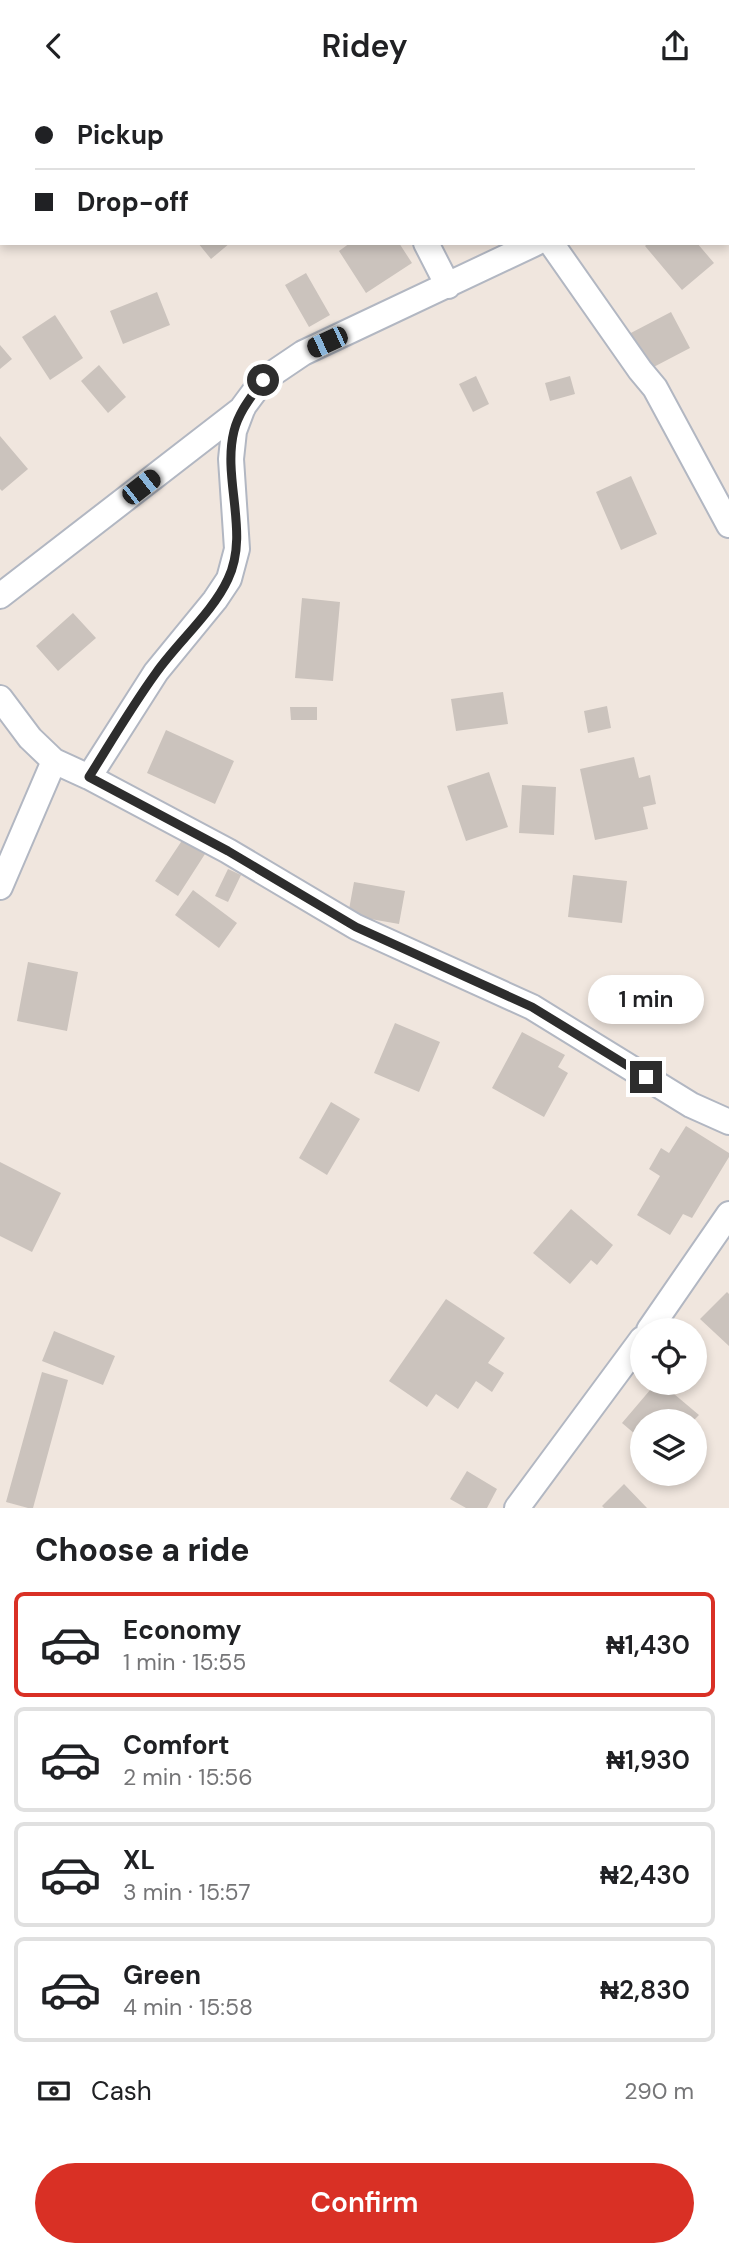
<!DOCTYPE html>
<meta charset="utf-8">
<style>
:root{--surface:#fff;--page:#f2f2f2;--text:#202124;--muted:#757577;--line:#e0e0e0;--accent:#d93025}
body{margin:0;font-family:"DM Sans",sans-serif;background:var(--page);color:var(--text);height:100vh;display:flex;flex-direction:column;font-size:26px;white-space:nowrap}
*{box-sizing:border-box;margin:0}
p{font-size:23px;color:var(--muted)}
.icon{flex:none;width:38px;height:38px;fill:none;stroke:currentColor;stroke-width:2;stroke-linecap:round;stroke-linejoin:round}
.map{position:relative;height:1417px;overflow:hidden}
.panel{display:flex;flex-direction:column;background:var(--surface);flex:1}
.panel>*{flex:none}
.guide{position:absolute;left:0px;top:0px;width:730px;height:154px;box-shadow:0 4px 10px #0003;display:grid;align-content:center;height:154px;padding:0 35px;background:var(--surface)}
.tools{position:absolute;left:630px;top:1227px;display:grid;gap:14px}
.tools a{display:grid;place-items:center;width:77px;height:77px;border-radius:50%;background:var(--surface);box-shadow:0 4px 10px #0003;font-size:35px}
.end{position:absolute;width:32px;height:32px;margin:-16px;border:9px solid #2d2d2d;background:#fff;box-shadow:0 0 0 4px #fff}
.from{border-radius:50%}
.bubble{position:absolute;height:49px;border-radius:24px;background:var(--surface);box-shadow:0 4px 10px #0003;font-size:23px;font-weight:600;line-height:49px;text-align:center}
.car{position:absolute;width:21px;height:42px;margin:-21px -10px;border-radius:9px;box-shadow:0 0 5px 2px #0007;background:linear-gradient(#222 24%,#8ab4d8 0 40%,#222 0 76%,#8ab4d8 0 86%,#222 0)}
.guide b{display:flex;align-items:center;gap:24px;height:66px;font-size:26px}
.guide b+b{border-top:2px solid var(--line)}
.guide i{width:18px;height:18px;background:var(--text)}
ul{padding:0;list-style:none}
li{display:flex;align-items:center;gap:21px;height:105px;margin:0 14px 10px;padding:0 21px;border:4px solid var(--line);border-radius:10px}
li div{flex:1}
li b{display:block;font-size:26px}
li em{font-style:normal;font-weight:600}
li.current{border-color:var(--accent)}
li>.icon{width:63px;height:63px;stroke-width:1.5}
h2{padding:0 35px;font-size:32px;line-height:84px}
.pay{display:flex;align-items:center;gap:18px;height:77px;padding:0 35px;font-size:26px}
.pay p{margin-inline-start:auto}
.cta{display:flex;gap:14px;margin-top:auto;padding:14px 35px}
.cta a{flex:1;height:80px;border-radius:42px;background:var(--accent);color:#fff;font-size:28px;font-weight:600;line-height:80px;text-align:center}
header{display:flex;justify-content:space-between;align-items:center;height:91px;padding:0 35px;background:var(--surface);font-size:32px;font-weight:600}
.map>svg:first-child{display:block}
.building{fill:#cbc3bd}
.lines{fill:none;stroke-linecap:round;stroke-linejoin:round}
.minor-casing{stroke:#b2b7c2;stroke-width:28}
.minor{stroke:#fff;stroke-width:24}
.route{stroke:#2d2d2d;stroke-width:9}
</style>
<header><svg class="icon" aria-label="back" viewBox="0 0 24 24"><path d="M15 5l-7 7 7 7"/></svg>Ridey<svg class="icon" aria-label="share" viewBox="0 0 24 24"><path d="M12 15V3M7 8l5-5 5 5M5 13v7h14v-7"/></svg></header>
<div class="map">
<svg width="729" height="1417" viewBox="0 0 729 1417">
<rect width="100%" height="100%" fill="#f0e6de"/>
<path class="building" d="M 198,152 L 230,152 L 211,168 Z
M 350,152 L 399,152 L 412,172 L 366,202 L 339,160 Z
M 648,152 L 697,152 L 714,172 L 682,199 L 645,155 Z
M 306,182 L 330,224 L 309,236 L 285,194 Z
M 157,201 L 170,234 L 123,253 L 110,220 Z
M 671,221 L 690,257 L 646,280 L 627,244 Z
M 55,224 L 83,267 L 50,289 L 22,246 Z
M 0,254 L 12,268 L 0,278 Z
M 99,274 L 126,306 L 108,322 L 81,290 Z
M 476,285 L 489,313 L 473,321 L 459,293 Z
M 570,285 L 575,303 L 550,310 L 545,292 Z
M 0,345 L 28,378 L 2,400 L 0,398 Z
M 631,385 L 657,443 L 621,459 L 596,401 Z
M 302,507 L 340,511 L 333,590 L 295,587 Z
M 73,522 L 96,547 L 58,580 L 36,555 Z
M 503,601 L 508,633 L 456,640 L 451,608 Z
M 607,615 L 611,637 L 588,642 L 584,620 Z
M 290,616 L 317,616 L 317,629 L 291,629 Z
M 166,639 L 234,670 L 215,713 L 147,682 Z
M 634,666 L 639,687 L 650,684 L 656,713 L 643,716 L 648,738 L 595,749 L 580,678 Z
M 489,681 L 508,736 L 466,750 L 447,695 Z
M 522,694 L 556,696 L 554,744 L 519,742 Z
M 183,748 L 205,763 L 178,805 L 155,790 Z
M 228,778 L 241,784 L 228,811 L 215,805 Z
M 573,784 L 627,790 L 622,832 L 568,826 Z
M 354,791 L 405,800 L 399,833 L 348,824 Z
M 193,799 L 237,832 L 219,857 L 175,824 Z
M 28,871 L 78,881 L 67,940 L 17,930 Z
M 395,932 L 440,951 L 419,1001 L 374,982 Z
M 522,941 L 565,964 L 558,976 L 568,982 L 544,1026 L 492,997 Z
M 331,1011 L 360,1028 L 327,1084 L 299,1067 Z
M 686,1035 L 729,1062 L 729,1066 L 692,1127 L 683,1123 L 670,1144 L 637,1124 L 660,1085 L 649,1078 L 661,1057 L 669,1062 Z
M 0,1071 L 61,1102 L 32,1161 L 0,1145 Z
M 571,1118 L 613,1154 L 597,1174 L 591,1169 L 570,1193 L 533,1162 Z
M 727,1201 L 729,1203 L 729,1255 L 700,1228 Z
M 446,1208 L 505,1247 L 488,1272 L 504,1282 L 492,1301 L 476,1290 L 458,1318 L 436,1303 L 427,1316 L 389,1290 Z
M 54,1240 L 115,1265 L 103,1294 L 42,1270 Z
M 42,1281 L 68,1289 L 33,1417 L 28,1417 L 6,1411 Z
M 656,1292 L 661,1292 L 699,1324 L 693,1330 L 642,1330 L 642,1349 L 622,1332 Z
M 467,1380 L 497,1398 L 487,1417 L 466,1417 L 450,1408 Z
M 624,1393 L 647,1417 L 604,1417 L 602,1415 Z"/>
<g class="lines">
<g class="minor-casing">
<path id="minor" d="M 347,0 L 348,2
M 714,0 L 714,2
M 728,17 L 729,16
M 426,152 L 448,195
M 551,152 L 640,279 L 655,297 L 729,434
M 0,505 L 243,317
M 0,607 L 30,647 L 54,670 L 89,686 L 228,760 L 356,836 L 532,916 L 691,1014 L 729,1031
M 89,686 L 156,581 L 215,509 L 229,488 L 237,458 L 231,368 L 234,340 L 243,316 L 263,289 L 303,262 L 536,152
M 0,796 L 54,670
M 649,1239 L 729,1123
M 517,1417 L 642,1248"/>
</g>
<use href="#minor" class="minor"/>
</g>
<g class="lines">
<path class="route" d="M 263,289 C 252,305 239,320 234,340 C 222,388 250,442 228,488 C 213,521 177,552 156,582 C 132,615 111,651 89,686 L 228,760 L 356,836 L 532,916 L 646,986"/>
</g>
</svg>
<div class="tools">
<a><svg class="icon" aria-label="locate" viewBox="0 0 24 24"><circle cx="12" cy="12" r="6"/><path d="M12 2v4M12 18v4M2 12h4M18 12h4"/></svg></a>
<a><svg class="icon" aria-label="layers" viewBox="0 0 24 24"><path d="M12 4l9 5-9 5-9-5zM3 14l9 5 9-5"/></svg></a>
</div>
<i class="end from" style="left:263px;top:289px"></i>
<i class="end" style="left:646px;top:986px"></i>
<div class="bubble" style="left:588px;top:884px;width:116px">1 min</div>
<i class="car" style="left:327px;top:251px;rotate:245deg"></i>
<i class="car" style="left:141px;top:396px;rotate:52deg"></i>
<div class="guide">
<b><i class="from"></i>Pickup</b>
<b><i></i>Drop-off</b>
</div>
</div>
<section class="panel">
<h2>Choose a ride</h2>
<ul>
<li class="current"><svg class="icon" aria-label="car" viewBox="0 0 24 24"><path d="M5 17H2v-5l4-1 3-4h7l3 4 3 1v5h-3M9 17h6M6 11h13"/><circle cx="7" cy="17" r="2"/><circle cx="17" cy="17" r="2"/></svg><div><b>Economy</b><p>1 min · 15:55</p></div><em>₦1,430</em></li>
<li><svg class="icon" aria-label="car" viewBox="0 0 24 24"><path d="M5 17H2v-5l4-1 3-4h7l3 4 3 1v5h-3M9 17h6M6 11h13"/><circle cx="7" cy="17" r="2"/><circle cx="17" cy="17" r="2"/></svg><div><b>Comfort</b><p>2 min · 15:56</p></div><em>₦1,930</em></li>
<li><svg class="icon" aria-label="car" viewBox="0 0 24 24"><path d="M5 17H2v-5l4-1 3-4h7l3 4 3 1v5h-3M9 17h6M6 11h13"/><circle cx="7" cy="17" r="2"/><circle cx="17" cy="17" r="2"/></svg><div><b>XL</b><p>3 min · 15:57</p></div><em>₦2,430</em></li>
<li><svg class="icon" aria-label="car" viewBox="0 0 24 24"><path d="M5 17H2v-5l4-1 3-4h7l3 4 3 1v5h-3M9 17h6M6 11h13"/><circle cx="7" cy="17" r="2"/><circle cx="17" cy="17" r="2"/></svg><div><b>Green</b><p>4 min · 15:58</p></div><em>₦2,830</em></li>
</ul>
<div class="pay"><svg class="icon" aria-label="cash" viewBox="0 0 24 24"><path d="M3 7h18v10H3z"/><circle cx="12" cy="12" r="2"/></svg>Cash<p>290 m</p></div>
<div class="cta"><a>Confirm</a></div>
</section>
